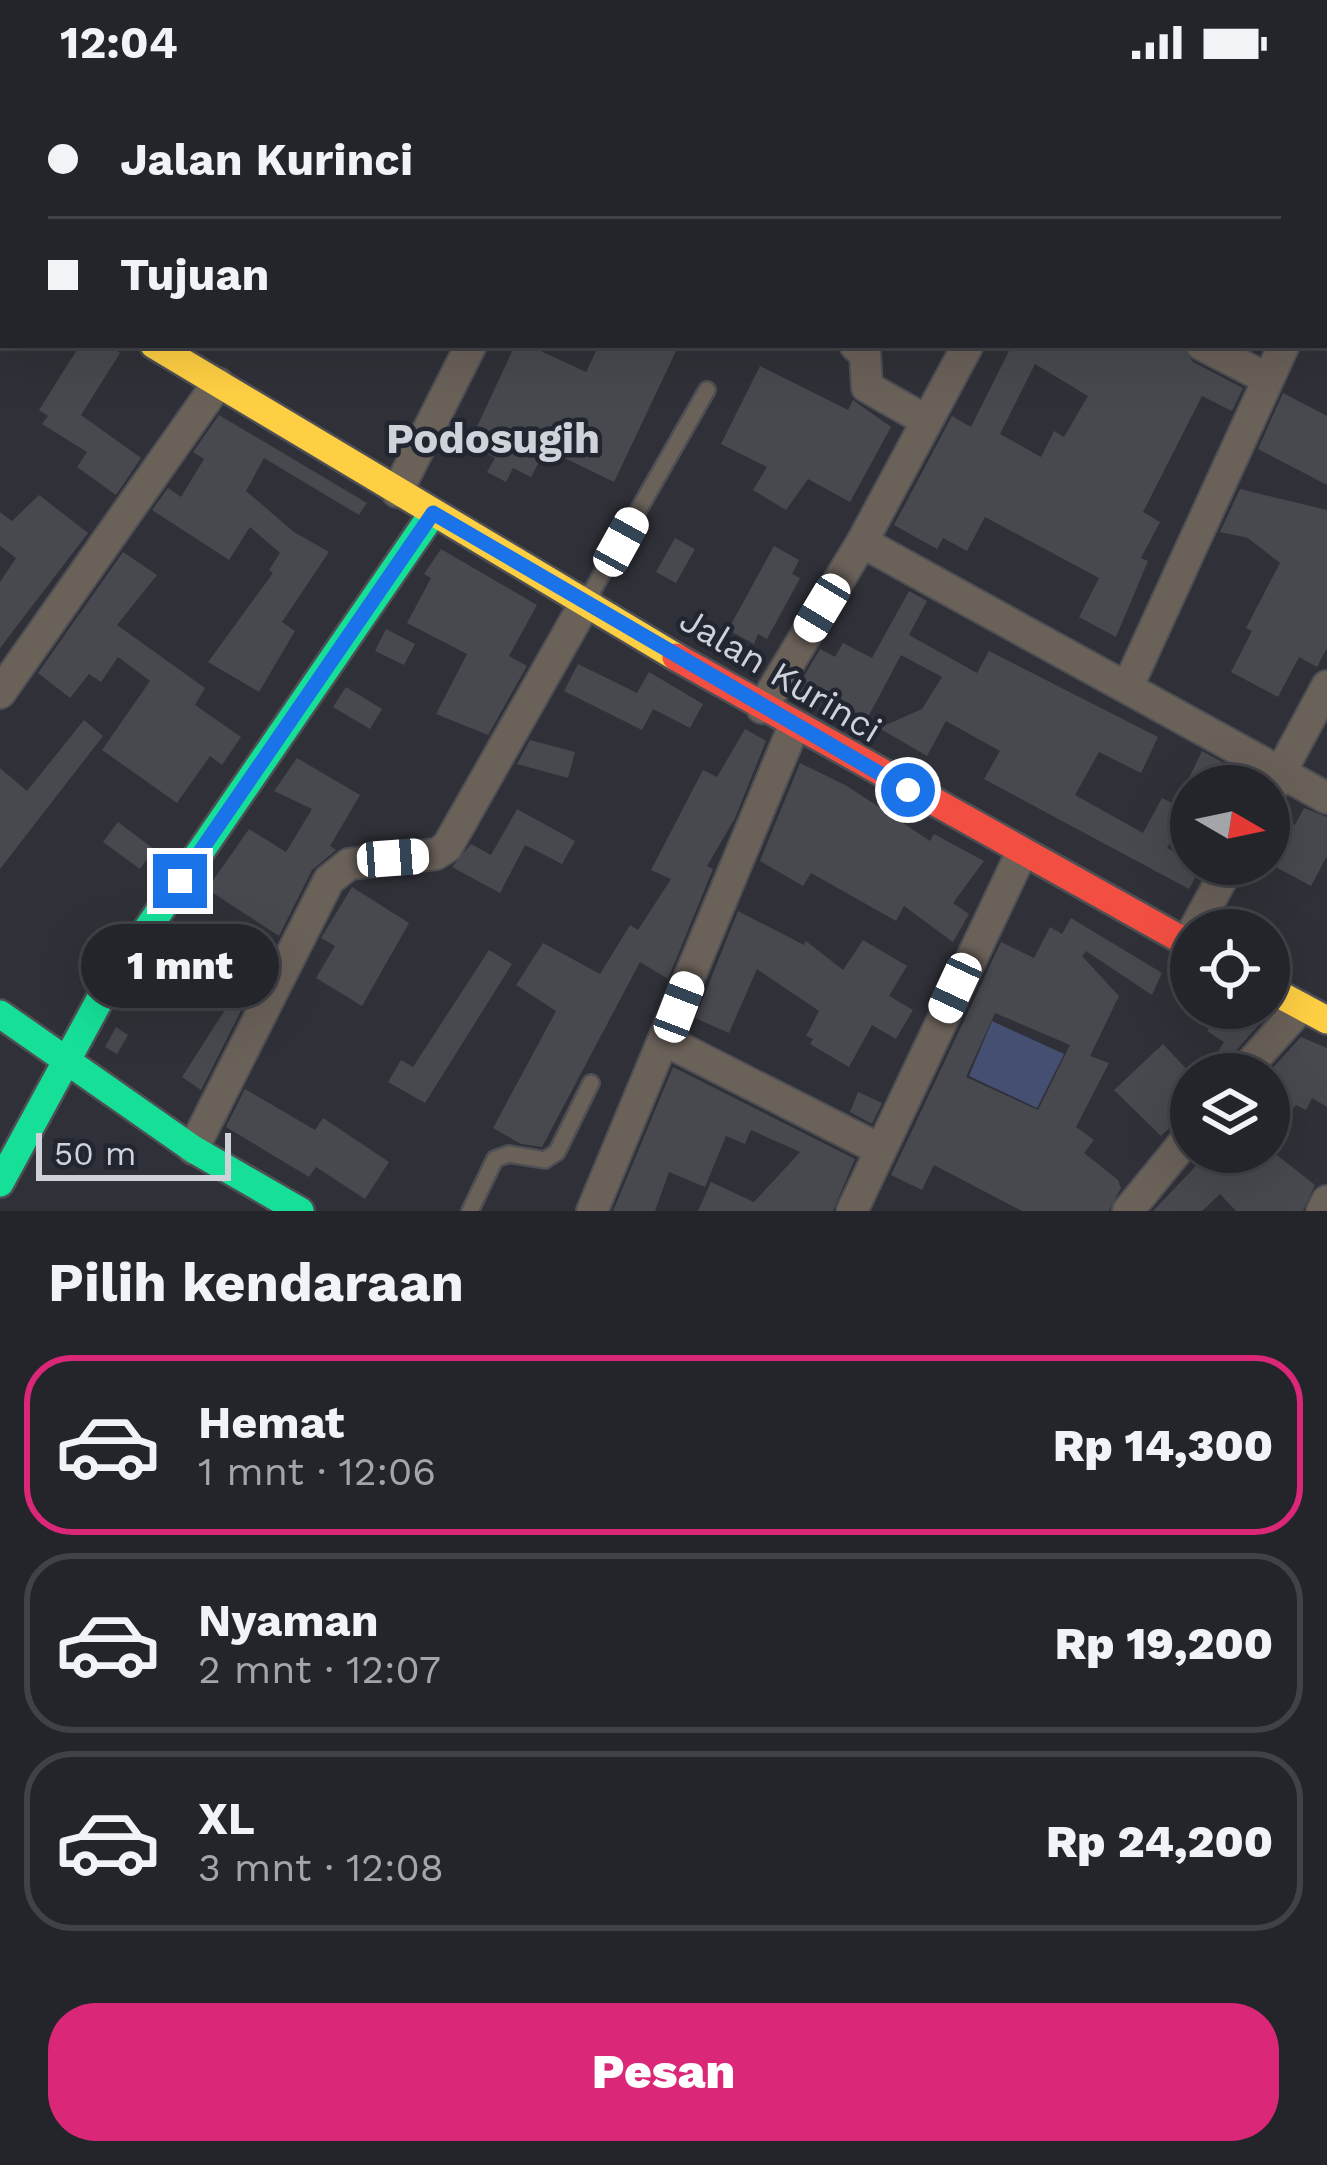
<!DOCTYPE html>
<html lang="id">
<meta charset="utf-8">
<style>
:root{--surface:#24252a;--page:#303136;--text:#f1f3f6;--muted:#a3a5a8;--line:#414247;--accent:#db2777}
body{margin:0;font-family:"Work Sans",sans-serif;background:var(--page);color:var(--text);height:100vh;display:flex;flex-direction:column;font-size:45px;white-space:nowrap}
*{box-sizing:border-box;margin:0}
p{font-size:39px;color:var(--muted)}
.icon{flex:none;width:66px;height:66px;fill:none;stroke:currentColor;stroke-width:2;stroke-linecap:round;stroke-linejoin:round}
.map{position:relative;height:1127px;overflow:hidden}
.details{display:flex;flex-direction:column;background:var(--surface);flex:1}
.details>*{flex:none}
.hud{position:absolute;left:0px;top:0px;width:1329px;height:264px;box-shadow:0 12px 48px #0002,0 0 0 3px var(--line);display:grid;align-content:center;height:264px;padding:0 48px;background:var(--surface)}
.needle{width:78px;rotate:99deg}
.fabs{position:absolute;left:1170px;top:681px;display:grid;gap:24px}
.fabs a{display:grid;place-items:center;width:120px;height:120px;border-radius:50%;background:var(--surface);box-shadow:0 12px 48px #0002,0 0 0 3px var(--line);font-size:60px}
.scale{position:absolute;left:36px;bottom:30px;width:195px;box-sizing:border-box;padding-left:12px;border:6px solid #d0d2d9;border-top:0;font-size:33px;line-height:42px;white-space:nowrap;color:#d0d2d9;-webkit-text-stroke:9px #222630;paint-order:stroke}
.end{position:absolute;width:54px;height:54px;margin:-27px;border:15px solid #1a73e8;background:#fff;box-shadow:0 0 0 6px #fff}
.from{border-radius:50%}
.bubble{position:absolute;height:84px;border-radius:42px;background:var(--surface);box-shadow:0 12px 48px #0002,0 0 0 3px var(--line);font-size:39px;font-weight:800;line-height:84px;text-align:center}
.car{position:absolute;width:36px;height:72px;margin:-36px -18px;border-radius:15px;box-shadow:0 0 9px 3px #0007;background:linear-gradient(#fff 24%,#345 0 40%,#fff 0 76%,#345 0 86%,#fff 0)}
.hud b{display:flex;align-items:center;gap:42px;height:114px;font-size:45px}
.hud b+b{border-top:3px solid var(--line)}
.hud i{width:30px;height:30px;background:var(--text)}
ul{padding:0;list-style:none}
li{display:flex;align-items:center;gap:36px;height:180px;margin:0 24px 18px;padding:0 24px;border:6px solid var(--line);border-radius:48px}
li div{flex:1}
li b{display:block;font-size:45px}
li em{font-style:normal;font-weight:800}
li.current{border-color:var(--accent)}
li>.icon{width:108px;height:108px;stroke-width:1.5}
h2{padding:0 48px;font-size:54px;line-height:144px}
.action{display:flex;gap:24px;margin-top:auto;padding:24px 48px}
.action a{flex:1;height:138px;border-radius:48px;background:var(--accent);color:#fff;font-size:48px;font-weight:800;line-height:138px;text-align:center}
.status{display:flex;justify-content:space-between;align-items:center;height:84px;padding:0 60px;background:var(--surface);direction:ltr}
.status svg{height:33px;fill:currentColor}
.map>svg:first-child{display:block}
.green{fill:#444f71}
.building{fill:#47494e;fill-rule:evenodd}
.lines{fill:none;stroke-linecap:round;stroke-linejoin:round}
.lane-casing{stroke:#4e4f54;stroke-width:20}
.street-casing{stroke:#4e4f54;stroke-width:34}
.fast-casing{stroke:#4e4f54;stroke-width:32}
.slow-casing{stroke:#4e4f54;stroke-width:32}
.jam-casing{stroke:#4e4f54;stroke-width:32}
.lane{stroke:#6a6159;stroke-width:15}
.street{stroke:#6a6159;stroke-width:30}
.fast{stroke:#16e098;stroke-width:27}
.slow{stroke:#ffcf43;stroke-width:27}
.jam{stroke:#f24e42;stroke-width:27}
.route{stroke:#1a73e8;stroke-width:15}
.labels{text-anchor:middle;stroke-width:9;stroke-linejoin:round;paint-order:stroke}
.street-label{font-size:36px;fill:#d0d2d9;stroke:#222630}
.quarter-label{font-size:42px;font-weight:bold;fill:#d0d2d9;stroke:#222630}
</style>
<div class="status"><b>12:04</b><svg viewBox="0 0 49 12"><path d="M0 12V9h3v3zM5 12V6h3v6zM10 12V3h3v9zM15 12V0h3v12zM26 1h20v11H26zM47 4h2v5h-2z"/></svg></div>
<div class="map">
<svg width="1327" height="1127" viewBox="0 0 1327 1127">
<rect width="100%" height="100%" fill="#303138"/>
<path class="green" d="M 992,937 L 1064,970 L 1037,1024 L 969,992 Z"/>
<path class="building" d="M 80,261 L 108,261 L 120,269 L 81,331 L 141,374 L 116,411 L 77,383 L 87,368 L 42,340 L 48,332 L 39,326 Z
M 515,261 L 528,261 L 586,288 L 599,261 L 679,261 L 614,398 L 546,365 L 531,393 L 513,384 L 506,398 L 487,388 L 495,374 L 469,360 Z
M 1004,261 L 1183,261 L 1193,278 L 1243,304 L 1232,327 L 1202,312 L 1143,428 L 1160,438 L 1141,474 L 1148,477 L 1116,553 L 1079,533 L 1099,494 L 985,433 L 967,467 L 943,454 L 937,465 L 894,441 L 952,332 L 971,343 L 1010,265 ZM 1035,280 L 1088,312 L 1064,353 L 1054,347 L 1041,373 L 1000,350 Z
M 760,282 L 848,326 L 853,316 L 891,343 L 850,418 L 808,395 L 786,426 L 753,406 L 767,383 L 721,360 Z
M 1283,309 L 1327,332 L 1327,401 L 1258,365 Z
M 219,331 L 367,419 L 359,431 L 264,374 L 246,407 L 294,448 L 329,468 L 282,538 L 295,547 L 259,608 L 208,578 L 273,489 L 269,486 L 280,469 L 250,443 L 229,476 L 152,426 L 168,404 L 181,413 L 204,375 L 193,368 Z
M 1240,405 L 1327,426 L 1327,564 L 1317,583 L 1299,573 L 1278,613 L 1231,588 L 1252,547 L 1246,544 L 1280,479 L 1248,454 L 1220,448 Z
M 39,411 L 88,449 L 0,564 L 0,498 L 16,474 L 0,462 L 0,428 L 12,437 Z
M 675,454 L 695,465 L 676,499 L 656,488 Z
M 774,462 L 799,476 L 792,490 L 800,494 L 767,555 L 758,550 L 754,560 L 728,546 Z
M 441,465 L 537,521 L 509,572 L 527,582 L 488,651 L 436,630 L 467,570 L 407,539 L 431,494 L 424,490 Z
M 123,468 L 157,491 L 117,541 L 205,604 L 195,621 L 241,653 L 222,681 L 210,672 L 177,719 L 102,666 L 150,597 L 118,573 L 101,598 L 89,590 L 70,614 L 38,589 Z
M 909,507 L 927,517 L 909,551 L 977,589 L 989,567 L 1158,653 L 1141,689 L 1099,668 L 1075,711 L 1143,749 L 1162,714 L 1187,727 L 1167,764 L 1201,782 L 1189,805 L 984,695 L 1000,667 L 946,637 L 927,672 L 879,644 L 922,625 L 942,593 L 901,571 L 867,635 L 824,612 L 820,619 L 796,606 L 820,565 L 835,573 L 843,559 L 872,574 Z
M 386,545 L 415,560 L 404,581 L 375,567 Z
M 578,580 L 637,609 L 649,588 L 703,620 L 690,644 L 653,625 L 642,646 L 564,607 Z
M 346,603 L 382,625 L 370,645 L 333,623 Z
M 84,636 L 103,652 L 0,785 L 0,684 L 27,707 Z
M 745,645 L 766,657 L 735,734 L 707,782 L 713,785 L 668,895 L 640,878 L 542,1063 L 521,1060 L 493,1044 L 556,927 L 516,901 L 543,859 L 600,890 L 630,841 L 638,846 L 671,795 L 651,786 L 703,686 L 717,693 Z
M 530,656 L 575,668 L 568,694 L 517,680 Z
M 1202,667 L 1222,678 L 1210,702 L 1185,702 Z
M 297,674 L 360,711 L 330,762 L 336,766 L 312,786 L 279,852 L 207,805 L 249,745 L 286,768 L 312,725 L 274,707 Z
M 800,679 L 847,702 L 930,757 L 934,750 L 984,777 L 953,819 L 969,830 L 953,858 L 904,822 L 896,837 L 811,789 L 803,802 L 760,777 Z
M 1304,724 L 1327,733 L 1327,772 L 1311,802 L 1274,782 L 1281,767 L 1273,763 L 1287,737 L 1295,741 Z
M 517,725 L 575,757 L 562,780 L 525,761 L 500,809 L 452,783 L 471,760 L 491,771 Z
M 118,738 L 154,765 L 140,785 L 103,758 Z
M 352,803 L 409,839 L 362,922 L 316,894 L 335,862 L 321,854 Z
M 738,827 L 804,861 L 806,857 L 843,886 L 863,856 L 907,882 L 889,912 L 913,926 L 896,955 L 872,941 L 849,983 L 810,960 L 813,955 L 806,952 L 819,927 L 757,885 L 729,949 L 695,934 Z
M 1071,834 L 1162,889 L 1152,911 L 1086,867 L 1082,872 L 1119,912 L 1090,972 L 1109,979 L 1076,1043 L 1094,1056 L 1084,1069 L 1118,1096 L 1121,1104 L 1109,1127 L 1022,1127 L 934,1081 L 922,1106 L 891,1091 L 1001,858 L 1034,874 L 1050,843 L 1062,850 ZM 995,929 L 1070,961 L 1038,1026 L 966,993 Z
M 489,866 L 512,880 L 425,1019 L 388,998 L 401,976 L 413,983 Z
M 260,871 L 267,875 L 201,1006 L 182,993 Z
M 1222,924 L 1238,924 L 1260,939 L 1224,981 L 1214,974 L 1224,958 L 1207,947 Z
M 116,943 L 128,951 L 117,970 L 105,963 Z
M 1301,953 L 1327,964 L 1327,1023 L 1312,1014 L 1306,1026 L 1296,1021 L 1269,1054 L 1267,990 Z
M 1163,960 L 1191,990 L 1191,1023 L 1161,1052 L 1114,1006 Z
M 673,983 L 855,1075 L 833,1127 L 698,1127 L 711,1098 L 754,1118 L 800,1068 L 751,1046 L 745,1060 L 726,1052 L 705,1103 L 669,1088 L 655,1127 L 613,1127 Z
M 245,1005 L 315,1046 L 323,1034 L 389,1078 L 365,1115 L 316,1083 L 309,1093 L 226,1043 Z
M 858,1008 L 882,1019 L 872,1040 L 850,1028 Z
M 1201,1068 L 1273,1068 L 1315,1101 L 1303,1127 L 1236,1127 L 1220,1110 L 1202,1127 L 1153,1127 L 1195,1083 Z"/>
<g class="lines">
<g class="lane-casing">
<path id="lane" d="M 587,516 L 707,306
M 470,1127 L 495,1075 L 509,1070 L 545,1076 L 557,1068 L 591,999"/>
</g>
<g class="street-casing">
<path id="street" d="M 434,0 L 440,3
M 721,0 L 727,3
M 195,3 L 196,0
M 612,3 L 613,0
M 1103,3 L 1104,0
M 1326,115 L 1327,115
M 1326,185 L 1327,183
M 0,203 L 3,198
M 855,261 L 865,270 L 867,303 L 927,337
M 1202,261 L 1266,294
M 397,408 L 471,261
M 862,458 L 1327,714
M 1128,602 L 1284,261
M 0,609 L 218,299
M 762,624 L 862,458 L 968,261
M 1269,710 L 1327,602
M 1194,846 L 1230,780
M 666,957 L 879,1065
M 1241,990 L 1301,923
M 193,1065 L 329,796 L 349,780 L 436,770 L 447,763 L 587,516
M 592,1127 L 794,642
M 852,1127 L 1021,770
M 1128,1127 L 1191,1050
M 1322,1127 L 1327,1117"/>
</g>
<g class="fast-casing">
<path id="fast" d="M 0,170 L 3,172
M 0,930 L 193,1065 L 300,1127
M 0,1099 L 104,908 L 433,429"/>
</g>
<g class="slow-casing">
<path id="slow" d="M 154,261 L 676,573
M 1269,905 L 1327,936"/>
</g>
<g class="jam-casing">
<path id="jam" d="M 676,573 L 1191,861"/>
</g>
<use href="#lane" class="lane"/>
<use href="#street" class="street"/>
<use href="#fast" class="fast"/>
<use href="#slow" class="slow"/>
<use href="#jam" class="jam"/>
</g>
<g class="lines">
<path class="route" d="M 180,797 L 433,429 L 908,706"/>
</g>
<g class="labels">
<g class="street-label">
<text transform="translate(781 590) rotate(31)" y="13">Jalan Kurinci</text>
</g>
<g class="quarter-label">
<text x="493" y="369">Podosugih</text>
</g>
</g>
</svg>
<div class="fabs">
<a><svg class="needle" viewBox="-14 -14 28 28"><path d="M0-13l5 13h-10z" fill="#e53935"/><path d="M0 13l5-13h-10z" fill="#a3a5a8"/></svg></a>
<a><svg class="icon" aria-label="locate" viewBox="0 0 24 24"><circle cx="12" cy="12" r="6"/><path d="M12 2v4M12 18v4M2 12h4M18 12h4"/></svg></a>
<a><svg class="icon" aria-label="layers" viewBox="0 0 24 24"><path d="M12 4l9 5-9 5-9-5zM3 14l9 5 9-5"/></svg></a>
</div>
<div class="scale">50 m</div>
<i class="end from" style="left:908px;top:706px"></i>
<i class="end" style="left:180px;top:797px"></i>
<div class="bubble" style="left:81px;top:840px;width:198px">1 mnt</div>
<i class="car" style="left:621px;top:458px;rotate:29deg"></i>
<i class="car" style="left:822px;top:524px;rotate:211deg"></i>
<i class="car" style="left:393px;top:774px;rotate:86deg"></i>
<i class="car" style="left:955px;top:904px;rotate:205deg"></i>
<i class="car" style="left:679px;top:923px;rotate:21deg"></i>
<div class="hud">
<b><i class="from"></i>Jalan Kurinci</b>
<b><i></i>Tujuan</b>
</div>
</div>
<section class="details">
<h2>Pilih kendaraan</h2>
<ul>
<li class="current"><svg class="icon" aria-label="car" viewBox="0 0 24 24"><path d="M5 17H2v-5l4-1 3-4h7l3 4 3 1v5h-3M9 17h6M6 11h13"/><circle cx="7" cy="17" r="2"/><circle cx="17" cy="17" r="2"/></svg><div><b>Hemat</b><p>1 mnt · 12:06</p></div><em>Rp 14,300</em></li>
<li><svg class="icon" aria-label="car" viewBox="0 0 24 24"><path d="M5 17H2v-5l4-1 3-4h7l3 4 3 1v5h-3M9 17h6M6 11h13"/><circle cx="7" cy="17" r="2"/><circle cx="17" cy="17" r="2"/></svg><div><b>Nyaman</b><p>2 mnt · 12:07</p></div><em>Rp 19,200</em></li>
<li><svg class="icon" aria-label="car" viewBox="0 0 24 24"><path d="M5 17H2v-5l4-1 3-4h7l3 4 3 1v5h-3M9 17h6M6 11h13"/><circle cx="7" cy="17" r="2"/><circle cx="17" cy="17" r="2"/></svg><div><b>XL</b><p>3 mnt · 12:08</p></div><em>Rp 24,200</em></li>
</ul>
<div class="action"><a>Pesan</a></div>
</section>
